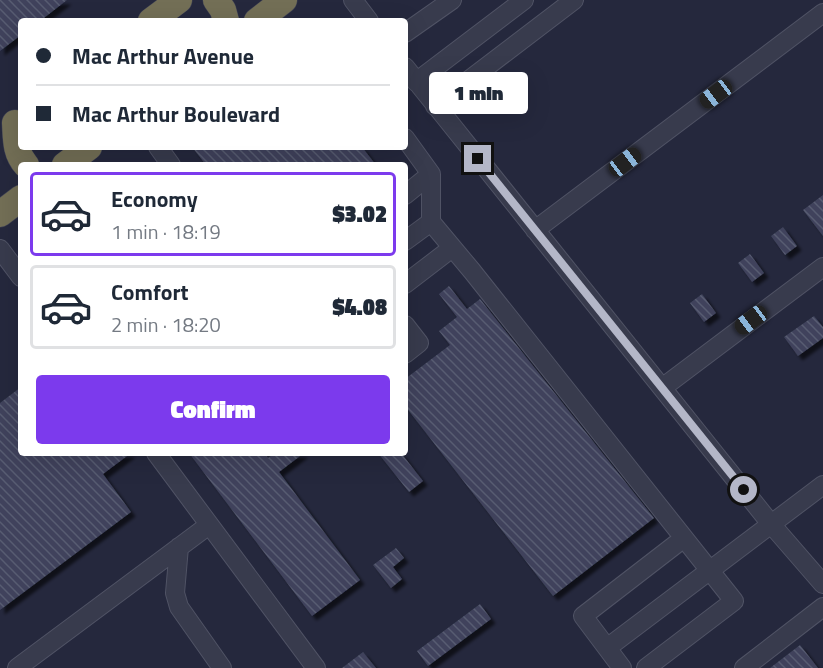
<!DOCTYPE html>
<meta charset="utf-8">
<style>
:root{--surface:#fff;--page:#f2f2f3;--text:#1f2937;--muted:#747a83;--line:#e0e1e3;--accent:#7c3aed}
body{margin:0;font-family:"Titillium Web",sans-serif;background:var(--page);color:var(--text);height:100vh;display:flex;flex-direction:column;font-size:22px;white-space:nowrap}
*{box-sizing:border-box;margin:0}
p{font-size:20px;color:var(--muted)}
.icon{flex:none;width:33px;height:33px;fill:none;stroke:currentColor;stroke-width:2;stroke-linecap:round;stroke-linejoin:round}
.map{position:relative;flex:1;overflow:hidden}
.sheet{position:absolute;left:18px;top:162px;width:390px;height:294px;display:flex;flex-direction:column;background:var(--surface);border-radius:6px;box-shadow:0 6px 24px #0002}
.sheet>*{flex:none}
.banner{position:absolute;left:18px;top:18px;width:390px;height:132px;border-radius:6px;box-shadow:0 6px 24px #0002;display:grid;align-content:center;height:132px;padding:0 18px;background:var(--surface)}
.end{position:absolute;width:27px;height:27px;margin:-14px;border:8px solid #b4b7c8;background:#111;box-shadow:0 0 0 3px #111}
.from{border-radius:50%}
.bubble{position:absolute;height:42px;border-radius:6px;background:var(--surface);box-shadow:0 6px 24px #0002;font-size:20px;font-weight:800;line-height:42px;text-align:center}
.car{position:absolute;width:18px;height:36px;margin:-18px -9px;border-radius:8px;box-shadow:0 0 4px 2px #0007;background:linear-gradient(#222 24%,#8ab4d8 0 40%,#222 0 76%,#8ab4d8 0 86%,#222 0)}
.banner b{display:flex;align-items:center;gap:21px;height:57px;font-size:22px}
.banner b+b{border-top:2px solid var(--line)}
.banner i{width:15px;height:15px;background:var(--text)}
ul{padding:10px 0 0;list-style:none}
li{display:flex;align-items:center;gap:18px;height:84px;margin:0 12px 9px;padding:0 6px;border:3px solid var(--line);border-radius:6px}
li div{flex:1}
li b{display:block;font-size:22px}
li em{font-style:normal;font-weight:800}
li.on{border-color:var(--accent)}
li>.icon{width:54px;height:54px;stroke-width:1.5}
.button{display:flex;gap:12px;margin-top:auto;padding:12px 18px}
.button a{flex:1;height:69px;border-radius:6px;background:var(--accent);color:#fff;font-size:24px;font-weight:800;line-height:69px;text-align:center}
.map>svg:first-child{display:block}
.building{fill:url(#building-back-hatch);filter:url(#shadow)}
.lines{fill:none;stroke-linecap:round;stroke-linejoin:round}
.minor-casing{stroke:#505365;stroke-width:20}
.highway-casing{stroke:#404355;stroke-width:27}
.minor{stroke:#383b4d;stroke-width:18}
.highway{stroke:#736f56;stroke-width:26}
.route{stroke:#b4b7c8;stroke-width:8}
</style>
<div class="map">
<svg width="823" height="668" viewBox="0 0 823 668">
<defs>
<pattern id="building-back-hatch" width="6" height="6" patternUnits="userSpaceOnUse" patternTransform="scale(1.5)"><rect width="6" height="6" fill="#3f435b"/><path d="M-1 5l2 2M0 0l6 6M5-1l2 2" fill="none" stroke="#585c71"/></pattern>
<filter id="shadow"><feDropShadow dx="4.5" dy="4.5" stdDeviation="1.5" flood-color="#0009"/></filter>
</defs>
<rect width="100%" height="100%" fill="#25283d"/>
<path class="building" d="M 0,0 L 67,0 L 40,21 L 21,21 L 21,35 L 0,51 Z
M 192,147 L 362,147 L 376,165 L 206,165 Z
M 823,195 L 823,236 L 803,210 Z
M 783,227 L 797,246 L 785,255 L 771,236 Z
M 750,254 L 764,273 L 752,282 L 738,263 Z
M 449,286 L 467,309 L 480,299 L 654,518 L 553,596 L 405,406 L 405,379 L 450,345 L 439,331 L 457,317 L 439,294 Z
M 702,294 L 716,313 L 704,322 L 690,303 Z
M 814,316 L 823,327 L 823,338 L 798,356 L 784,337 Z
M 21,387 L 21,453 L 131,453 L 103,474 L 131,512 L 0,610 L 0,403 Z
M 189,453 L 264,453 L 268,458 L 275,453 L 304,453 L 279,472 L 360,580 L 312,616 Z
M 378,453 L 401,453 L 423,481 L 409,492 Z
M 396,548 L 404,558 L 393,567 L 402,579 L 391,588 L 373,565 Z
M 480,604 L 491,619 L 428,666 L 417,651 Z
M 800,645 L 818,668 L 770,668 Z
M 363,652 L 376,668 L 342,668 Z"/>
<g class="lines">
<g class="minor-casing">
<path id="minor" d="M 353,0 L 369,21
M 405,33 L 452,0
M 405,67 L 771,524 L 823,584
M 416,82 L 524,0
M 435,106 L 574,0
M 405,138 L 431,174 L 405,195
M 158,147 L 171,165
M 431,222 L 431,174
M 535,230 L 823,13
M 405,241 L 431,222 L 472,271 L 734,601 L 646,668
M 0,249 L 21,277
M 405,284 L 452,248
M 405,325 L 419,343 L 405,354
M 662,388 L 823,267
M 156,453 L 316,668
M 684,538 L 583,616 L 607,648 L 823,485
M 179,547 L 175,593 L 179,607 L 222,668
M 607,648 L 622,668
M 17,668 L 209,525
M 744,668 L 823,607"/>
</g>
<g class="highway-casing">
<path id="highway" d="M 216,0 L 223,10 L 226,21
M 151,21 L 179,0
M 257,21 L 284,0
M 15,123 C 16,139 15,153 26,165
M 65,165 L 89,147
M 0,214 L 21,198"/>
</g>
<use href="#minor" class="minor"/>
<use href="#highway" class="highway"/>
</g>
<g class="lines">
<path class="route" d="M 478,159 L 744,490"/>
</g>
</svg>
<i class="end from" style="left:744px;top:490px"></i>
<i class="end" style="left:478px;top:159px"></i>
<div class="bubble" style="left:429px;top:72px;width:99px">1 min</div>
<i class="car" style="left:716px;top:94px;rotate:233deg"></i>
<i class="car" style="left:625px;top:162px;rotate:53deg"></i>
<i class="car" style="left:751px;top:320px;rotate:233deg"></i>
<div class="banner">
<b><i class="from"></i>Mac Arthur Avenue</b>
<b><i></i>Mac Arthur Boulevard</b>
</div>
<section class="sheet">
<ul>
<li class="on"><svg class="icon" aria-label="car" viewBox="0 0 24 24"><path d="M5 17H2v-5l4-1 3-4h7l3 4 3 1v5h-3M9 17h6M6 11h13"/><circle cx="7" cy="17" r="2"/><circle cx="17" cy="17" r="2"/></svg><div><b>Economy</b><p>1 min · 18:19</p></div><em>$3.02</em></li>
<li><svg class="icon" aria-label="car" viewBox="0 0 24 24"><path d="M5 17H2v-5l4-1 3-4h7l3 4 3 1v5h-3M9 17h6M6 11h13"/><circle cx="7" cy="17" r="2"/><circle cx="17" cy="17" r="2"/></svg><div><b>Comfort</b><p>2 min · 18:20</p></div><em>$4.08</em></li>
</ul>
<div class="button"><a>Confirm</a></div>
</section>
</div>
